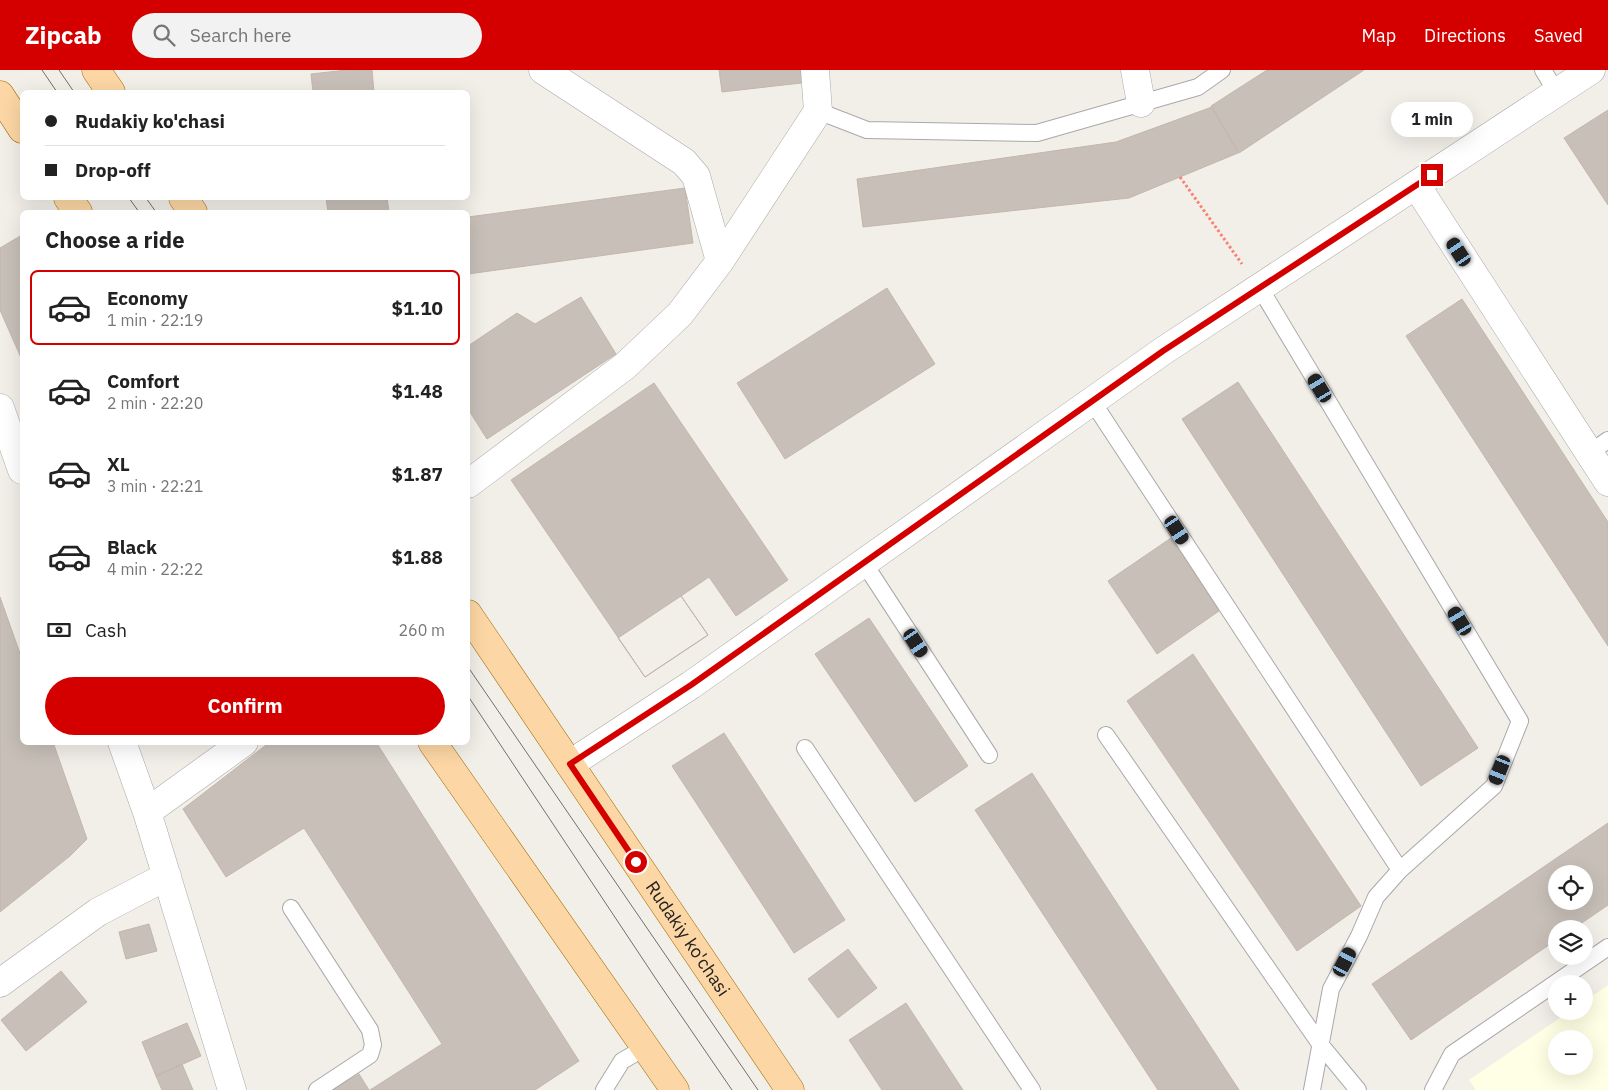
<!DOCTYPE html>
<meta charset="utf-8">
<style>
:root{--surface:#fff;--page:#f2f2f2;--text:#222;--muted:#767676;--line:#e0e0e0;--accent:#d40000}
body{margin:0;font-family:"IBM Plex Sans",sans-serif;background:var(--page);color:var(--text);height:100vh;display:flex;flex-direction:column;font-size:19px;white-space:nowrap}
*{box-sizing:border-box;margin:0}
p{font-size:16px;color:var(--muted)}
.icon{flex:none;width:28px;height:28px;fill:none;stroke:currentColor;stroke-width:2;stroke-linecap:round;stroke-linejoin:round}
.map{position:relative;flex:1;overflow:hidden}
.sheet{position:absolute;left:20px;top:140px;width:450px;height:535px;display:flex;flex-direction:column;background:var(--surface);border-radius:8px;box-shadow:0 5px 20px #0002}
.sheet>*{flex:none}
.hud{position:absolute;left:20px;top:20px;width:450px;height:110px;border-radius:8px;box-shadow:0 5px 20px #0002;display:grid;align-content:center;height:110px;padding:0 25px;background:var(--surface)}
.tools{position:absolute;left:1548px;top:795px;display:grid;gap:10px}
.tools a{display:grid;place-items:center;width:45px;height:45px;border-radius:50%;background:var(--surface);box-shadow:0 5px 20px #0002;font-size:25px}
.end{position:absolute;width:22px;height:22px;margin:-11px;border:6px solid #d40000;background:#fff;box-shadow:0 0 0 2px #fff}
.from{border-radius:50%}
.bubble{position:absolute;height:35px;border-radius:18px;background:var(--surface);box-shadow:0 5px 20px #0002;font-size:16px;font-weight:700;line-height:35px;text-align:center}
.car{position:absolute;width:15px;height:30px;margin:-15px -8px;border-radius:6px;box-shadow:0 0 4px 1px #0007;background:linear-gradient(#222 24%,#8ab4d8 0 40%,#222 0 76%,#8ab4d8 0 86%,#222 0)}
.hud b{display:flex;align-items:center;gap:18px;height:48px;font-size:19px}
.hud b+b{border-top:1px solid var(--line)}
.hud i{width:12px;height:12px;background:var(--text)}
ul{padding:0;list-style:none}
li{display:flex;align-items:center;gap:15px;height:75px;margin:0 10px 8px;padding:0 15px;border:2px solid transparent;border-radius:8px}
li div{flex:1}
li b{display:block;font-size:19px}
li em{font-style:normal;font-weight:700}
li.selected{border-color:var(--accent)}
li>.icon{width:45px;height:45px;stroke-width:1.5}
h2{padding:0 25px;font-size:22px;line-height:60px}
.pay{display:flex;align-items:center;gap:12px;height:55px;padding:0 25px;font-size:19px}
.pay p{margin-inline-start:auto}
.button{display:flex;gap:10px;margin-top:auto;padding:10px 25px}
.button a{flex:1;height:58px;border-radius:30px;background:var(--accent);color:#fff;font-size:20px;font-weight:700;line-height:58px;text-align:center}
header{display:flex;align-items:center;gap:30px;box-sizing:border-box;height:70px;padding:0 25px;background:var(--accent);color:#fff}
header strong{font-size:24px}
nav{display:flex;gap:28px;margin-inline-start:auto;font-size:18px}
.search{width:350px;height:45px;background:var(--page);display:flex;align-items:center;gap:12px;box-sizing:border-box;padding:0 18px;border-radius:28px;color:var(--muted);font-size:19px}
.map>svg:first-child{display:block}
.education{fill:#ffffe5;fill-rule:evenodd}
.building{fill:#c7bfb8;stroke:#c4b6ab;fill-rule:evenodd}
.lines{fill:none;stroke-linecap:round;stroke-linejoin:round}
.lane-casing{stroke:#a9a9a9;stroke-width:18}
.street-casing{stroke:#a9a9a9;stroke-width:29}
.primary-casing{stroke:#a06b00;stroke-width:29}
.path{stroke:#fa8072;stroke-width:3;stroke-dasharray:2.5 2.5;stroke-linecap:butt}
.lane{stroke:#fff;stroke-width:16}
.street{stroke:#fff;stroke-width:28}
.primary{stroke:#fcd6a4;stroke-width:28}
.tram{stroke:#707070;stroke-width:1}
.route{stroke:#d40000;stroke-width:6}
.labels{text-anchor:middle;stroke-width:4;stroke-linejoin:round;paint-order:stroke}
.street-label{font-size:18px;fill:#222;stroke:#fff}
</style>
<header>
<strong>Zipcab</strong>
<div class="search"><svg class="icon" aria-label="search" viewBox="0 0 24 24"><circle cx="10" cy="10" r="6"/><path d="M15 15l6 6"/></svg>Search here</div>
<nav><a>Map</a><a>Directions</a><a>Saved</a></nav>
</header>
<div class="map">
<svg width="1608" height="1020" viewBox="0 0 1608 1020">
<rect width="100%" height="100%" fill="#f2efe9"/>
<path class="education" d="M 1608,915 L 1608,1020 L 1476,1020 L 1469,1010 L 1570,941 L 1584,941 L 1584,932 ZM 1556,969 L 1584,969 L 1584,996 L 1556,996 Z"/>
<path class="building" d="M 347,0 L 372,0 L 374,22 L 313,22 L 311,4 Z
M 719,0 L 808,0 L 810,12 L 722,22 Z
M 1267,0 L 1364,0 L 1239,83 L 1211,36 Z
M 1212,37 L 1238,83 L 1129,128 L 863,157 L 857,109 L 1116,72 Z
M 1608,40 L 1608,135 L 1564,68 Z
M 685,118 L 693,173 L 468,204 L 468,147 Z
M 326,128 L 387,128 L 389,142 L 328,142 Z
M 22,165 L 22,290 L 0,240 L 0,178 Z
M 887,218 L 935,294 L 785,389 L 737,313 Z
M 581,227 L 616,284 L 487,369 L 468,339 L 468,276 L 517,243 L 535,254 Z
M 1462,229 L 1608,452 L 1608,576 L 1406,266 Z
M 1238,312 L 1478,678 L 1421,716 L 1182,349 Z
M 654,313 L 788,510 L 736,546 L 709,507 L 681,526 L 708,565 L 645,607 L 511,410 Z
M 1171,468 L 1219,541 L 1157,584 L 1108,511 Z
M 681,526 L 708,565 L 645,607 L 618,568 Z
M 0,527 L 22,589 L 22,672 L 53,672 L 87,769 L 70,786 L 0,842 Z
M 869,548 L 968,696 L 915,732 L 815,584 Z
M 1193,584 L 1361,836 L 1297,881 L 1127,631 Z
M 724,663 L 845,850 L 794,883 L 672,696 Z
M 270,672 L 376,672 L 579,991 L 535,1020 L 370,1020 L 442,974 L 304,758 L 226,807 L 183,739 Z
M 1032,703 L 1239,1020 L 1158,1020 L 975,740 Z
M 1608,753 L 1608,835 L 1573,859 L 1556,859 L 1556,870 L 1411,970 L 1372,914 ZM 1556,804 L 1584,804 L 1584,831 L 1556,831 Z
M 149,854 L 157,881 L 126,889 L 119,862 Z
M 848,879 L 877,918 L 838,948 L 808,909 Z
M 61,901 L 87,932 L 26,981 L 1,950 Z
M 906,933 L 963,1020 L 882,1020 L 849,970 Z
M 187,953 L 201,986 L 156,1006 L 142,972 Z
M 182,994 L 193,1020 L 162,1020 L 156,1006 Z
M 359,1004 L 369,1020 L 332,1020 Z"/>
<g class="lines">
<g class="lane-casing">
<path id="lane" d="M 1543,0 L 1557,23
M 818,41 L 867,60 L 1037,63 L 1198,17 L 1222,0
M 1260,218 L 1520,651 L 1494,716 L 1400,800 L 1376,827 L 1359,866 L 1331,919 L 1312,1020
M 1092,331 L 1400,800
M 1589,383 L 1608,370
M 864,493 L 989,685
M 1106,665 L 1320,974 L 1358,1020
M 805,678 L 1032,1020
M 291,838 L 370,960 L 373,975 L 370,985 L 317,1020
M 604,1020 L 622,991 L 646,977
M 1433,1020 L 1452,984 L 1608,877"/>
</g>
<g class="street-casing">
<path id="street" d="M 543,0 L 684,92 L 696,106 L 720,191
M 1135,0 L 1141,33
M 1416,115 L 1608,412
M 0,338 L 22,400
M 468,414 L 625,296 L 680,244 L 720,191 L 818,41 L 815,0
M 122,672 L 147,742
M 570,694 L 691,615 L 1163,281 L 1591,0
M 0,913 L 98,842 L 167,806
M 232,1020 L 147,742 L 244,672"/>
</g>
<g class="primary-casing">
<g id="primary">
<path d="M 96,0 L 111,22"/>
<path d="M 0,25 L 22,59"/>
<path d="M 68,128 L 78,142"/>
<path d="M 183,128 L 193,142"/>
<path id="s1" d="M 468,544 L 790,1020"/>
<path d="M 432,672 L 675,1020"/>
</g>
</g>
<path class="path" d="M 1180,107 L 1242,194"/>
<use href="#lane" class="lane"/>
<use href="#street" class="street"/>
<use href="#primary" class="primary"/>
<path class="tram" d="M 42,0 L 57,22
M 59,0 L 74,22
M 129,128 L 139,142
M 146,128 L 156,142
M 468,597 L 758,1020
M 468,626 L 658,912 L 732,1020"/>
</g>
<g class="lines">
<path class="route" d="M 636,792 L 570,694 L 691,615 L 1163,281 L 1432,105"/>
</g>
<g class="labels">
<g class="street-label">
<text dy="6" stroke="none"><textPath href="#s1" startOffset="392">Rudakiy ko'chasi</textPath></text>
</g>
</g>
</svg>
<div class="tools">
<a><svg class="icon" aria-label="locate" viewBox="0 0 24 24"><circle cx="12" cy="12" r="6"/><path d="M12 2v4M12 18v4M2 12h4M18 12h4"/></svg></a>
<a><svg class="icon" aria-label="layers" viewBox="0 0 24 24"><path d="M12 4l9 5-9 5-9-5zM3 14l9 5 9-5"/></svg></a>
<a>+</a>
<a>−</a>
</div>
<i class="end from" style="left:636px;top:792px"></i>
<i class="end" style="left:1432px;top:105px"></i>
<div class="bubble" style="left:1391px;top:32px;width:82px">1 min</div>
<i class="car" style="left:1459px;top:182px;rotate:327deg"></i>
<i class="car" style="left:1320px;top:318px;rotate:329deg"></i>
<i class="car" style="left:1177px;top:460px;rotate:147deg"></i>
<i class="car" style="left:1460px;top:551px;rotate:329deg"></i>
<i class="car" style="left:916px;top:573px;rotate:147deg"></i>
<i class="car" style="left:1500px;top:700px;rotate:202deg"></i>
<i class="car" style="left:1345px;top:892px;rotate:28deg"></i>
<div class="hud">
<b><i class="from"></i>Rudakiy ko'chasi</b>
<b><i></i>Drop-off</b>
</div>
<section class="sheet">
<h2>Choose a ride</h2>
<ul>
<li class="selected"><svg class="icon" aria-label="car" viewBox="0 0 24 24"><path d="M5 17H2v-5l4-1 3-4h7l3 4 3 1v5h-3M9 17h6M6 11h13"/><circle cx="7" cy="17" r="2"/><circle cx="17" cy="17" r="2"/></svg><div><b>Economy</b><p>1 min · 22:19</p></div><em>$1.10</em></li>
<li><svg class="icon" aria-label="car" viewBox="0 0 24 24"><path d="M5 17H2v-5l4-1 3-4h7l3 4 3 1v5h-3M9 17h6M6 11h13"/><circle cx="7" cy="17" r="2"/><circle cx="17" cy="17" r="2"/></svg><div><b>Comfort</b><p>2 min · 22:20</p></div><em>$1.48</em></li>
<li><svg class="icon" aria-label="car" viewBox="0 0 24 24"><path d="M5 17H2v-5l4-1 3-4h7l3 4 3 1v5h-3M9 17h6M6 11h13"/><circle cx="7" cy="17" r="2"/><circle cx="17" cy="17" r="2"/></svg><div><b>XL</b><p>3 min · 22:21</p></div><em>$1.87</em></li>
<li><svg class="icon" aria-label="car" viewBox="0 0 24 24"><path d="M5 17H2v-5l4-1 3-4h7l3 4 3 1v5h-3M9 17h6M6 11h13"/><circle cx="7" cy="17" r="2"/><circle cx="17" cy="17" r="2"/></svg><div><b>Black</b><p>4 min · 22:22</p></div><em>$1.88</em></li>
</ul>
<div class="pay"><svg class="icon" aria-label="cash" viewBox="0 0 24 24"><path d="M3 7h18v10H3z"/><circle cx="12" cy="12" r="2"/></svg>Cash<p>260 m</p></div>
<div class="button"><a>Confirm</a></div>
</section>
</div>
